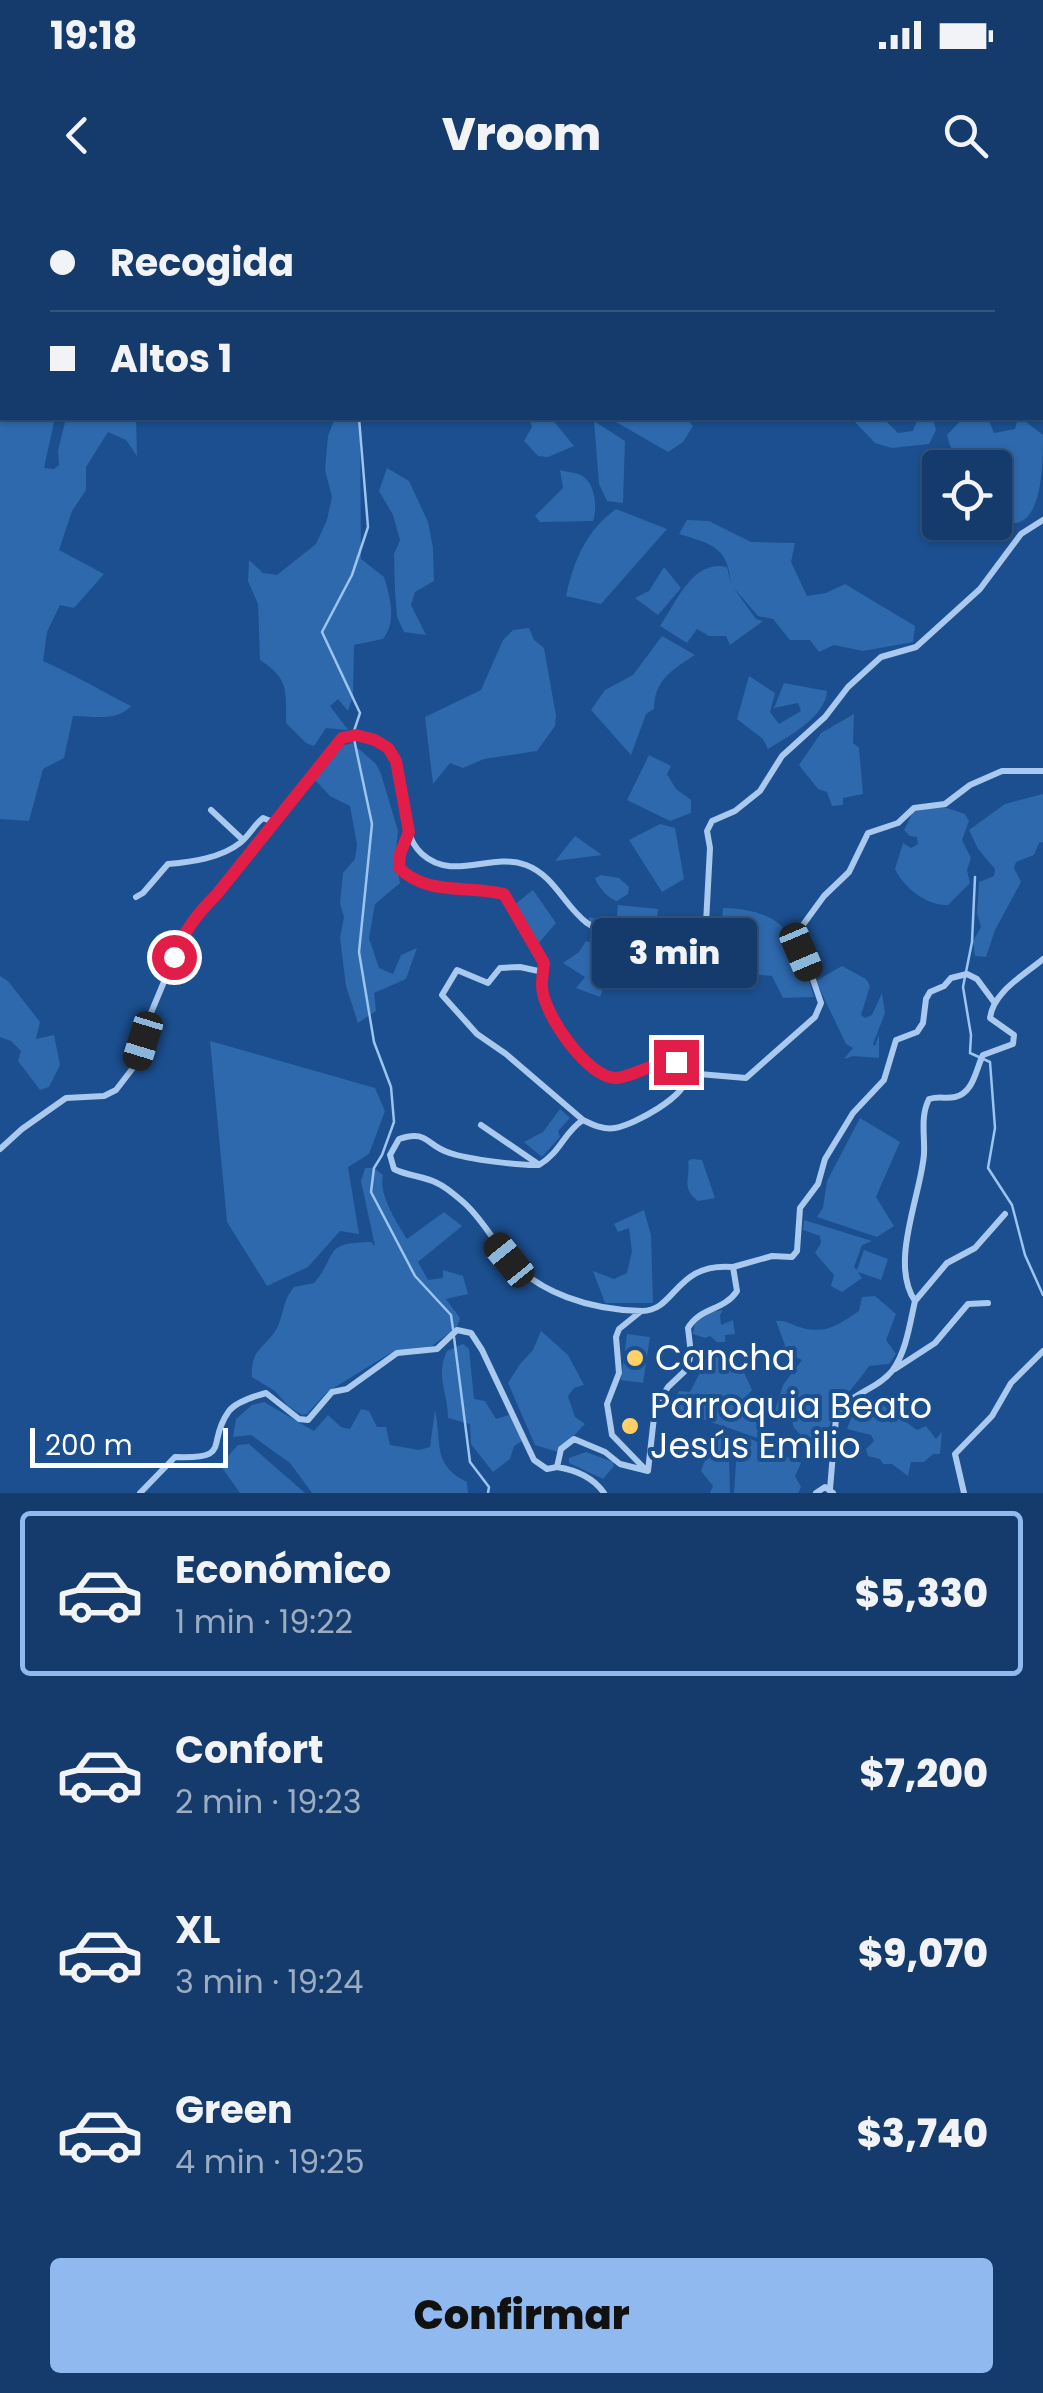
<!DOCTYPE html>
<html lang="es">
<meta charset="utf-8">
<style>
:root{--surface:#143b6b;--page:#214673;--text:#f1f3f6;--muted:#9dadc1;--line:#33557e;--accent:#90b9f0}
body{margin:0;font-family:Poppins,sans-serif;background:var(--page);color:var(--text);height:100vh;display:flex;flex-direction:column;font-size:38px;white-space:nowrap}
*{box-sizing:border-box;margin:0}
p{font-size:32px;color:var(--muted)}
.icon{flex:none;width:55px;height:55px;fill:none;stroke:currentColor;stroke-width:2;stroke-linecap:round;stroke-linejoin:round}
.map{position:relative;height:1293px;overflow:hidden}
.details{display:flex;flex-direction:column;background:var(--surface);flex:1}
.details>*{flex:none}
.banner{position:absolute;left:0px;top:0px;width:1045px;height:220px;box-shadow:0 2px 8px #0004,0 0 0 2px var(--line);display:grid;align-content:center;height:220px;padding:0 50px;background:var(--surface)}
.buttons{position:absolute;left:922px;top:250px;display:grid;gap:20px}
.buttons a{display:grid;place-items:center;width:90px;height:90px;border-radius:10px;background:var(--surface);box-shadow:0 2px 8px #0004,0 0 0 2px var(--line);font-size:50px}
.scale{position:absolute;left:30px;bottom:25px;width:198px;box-sizing:border-box;padding-left:10px;border:5px solid #fff;border-top:0;font-size:28px;line-height:35px;white-space:nowrap;color:#fff;-webkit-text-stroke:8px #1b4f8f;paint-order:stroke}
.end{position:absolute;width:45px;height:45px;margin:-22px;border:12px solid #e11d48;background:#fff;box-shadow:0 0 0 5px #fff}
.from{border-radius:50%}
.bubble{position:absolute;height:70px;border-radius:10px;background:var(--surface);box-shadow:0 2px 8px #0004,0 0 0 2px var(--line);font-size:32px;font-weight:800;line-height:70px;text-align:center}
.car{position:absolute;width:30px;height:60px;margin:-30px -15px;border-radius:12px;box-shadow:0 0 8px 2px #0007;background:linear-gradient(#222 24%,#8ab4d8 0 40%,#222 0 76%,#8ab4d8 0 86%,#222 0)}
.banner b{display:flex;align-items:center;gap:35px;height:95px;font-size:38px}
.banner b+b{border-top:2px solid var(--line)}
.banner i{width:25px;height:25px;background:var(--text)}
ul{padding:18px 0 0;list-style:none}
li{display:flex;align-items:center;gap:30px;height:165px;margin:0 20px 15px;padding:0 30px;border:5px solid transparent;border-radius:10px}
li div{flex:1}
li b{display:block;font-size:38px}
li em{font-style:normal;font-weight:800}
li.on{border-color:var(--accent)}
li>.icon{width:90px;height:90px;stroke-width:1.5}
.action{display:flex;gap:20px;margin-top:auto;padding:20px 50px}
.action a{flex:1;height:115px;border-radius:10px;background:var(--accent);color:#111;font-size:40px;font-weight:800;line-height:115px;text-align:center}
.status{display:flex;justify-content:space-between;align-items:center;height:70px;padding:0 50px;background:var(--surface);direction:ltr}
.status svg{height:28px;fill:currentColor}
header{display:flex;justify-content:space-between;align-items:center;height:130px;padding:0 50px;background:var(--surface);font-size:45px;font-weight:800}
.map>svg:first-child{display:block}
.green{fill:#2e69ad}
.lines{fill:none;stroke-linecap:round;stroke-linejoin:round}
.stream{stroke:#9cc4f0;stroke-width:2.5}
.street{stroke:#a9c9ee;stroke-width:6}
.route{stroke:#e11d48;stroke-width:12}
.poi-dot{fill:#ffd166;stroke:#1b4f8f;stroke-width:4}
.labels{text-anchor:middle;stroke-width:8;stroke-linejoin:round;paint-order:stroke}
.poi-label{font-size:35px;fill:#fff;stroke:#1b4f8f;text-anchor:start}
</style>
<div class="status"><b>19:18</b><svg viewBox="0 0 49 12"><path d="M0 12V9h3v3zM5 12V6h3v6zM10 12V3h3v9zM15 12V0h3v12zM26 1h20v11H26zM47 4h2v5h-2z"/></svg></div>
<header><svg class="icon" aria-label="back" viewBox="0 0 24 24"><path d="M15 5l-7 7 7 7"/></svg>Vroom<svg class="icon" aria-label="search" viewBox="0 0 24 24"><circle cx="10" cy="10" r="6"/><path d="M15 15l6 6"/></svg></header>
<div class="map">
<svg width="1043" height="1293" viewBox="0 0 1043 1293">
<rect width="100%" height="100%" fill="#1b4f8f"/>
<path class="green" d="M 0,0 L 235,0 L 2,2 L 2,218 L 55,218 L 44,268 L 54,269 L 59,265 L 58,251 L 66,218 L 136,218 L 137,256 L 126,240 L 108,232 L 86,267 L 86,290 L 72,311 L 59,350 L 104,374 L 74,408 L 60,405 L 47,432 L 43,461 C 73,474 101,491 131,506 C 117,522 92,516 73,516 L 64,558 L 43,569 L 29,621 L 0,619 Z
M 335,218 L 360,218 L 361,359 L 384,377 C 390,396 397,422 383,439 L 354,445 L 353,496 L 348,511 L 338,499 L 330,506 L 348,530 L 326,528 L 314,546 L 306,543 L 286,523 C 286,490 289,479 260,460 L 258,404 L 248,381 L 249,360 L 263,373 L 277,375 L 316,344 L 327,320 L 332,297 L 325,270 L 328,236 Z
M 529,218 L 551,218 L 574,246 L 548,257 L 538,256 L 524,241 L 532,227 Z
M 609,218 L 686,218 L 693,226 L 683,242 L 668,252 Z
M 851,218 L 888,218 L 887,222 L 898,233 L 913,231 L 918,218 L 933,218 L 936,230 L 929,244 L 892,248 L 875,243 Z
M 963,218 L 988,218 L 994,233 L 1015,229 L 1018,218 L 1021,218 L 1043,235 C 1043,264 1043,330 1007,323 L 995,302 L 995,268 C 967,268 954,265 947,235 Z
M 594,221 L 625,241 L 623,303 L 607,301 L 599,284 Z
M 387,268 L 409,281 L 428,322 L 433,348 L 434,381 L 415,392 L 411,405 L 426,435 L 404,432 L 397,417 L 395,391 L 394,354 L 400,340 L 393,315 L 379,291 Z
M 560,270 C 566,272 572,272 578,274 C 595,279 598,307 593,321 L 540,322 L 535,316 L 563,288 Z
M 616,309 L 667,329 L 601,404 L 566,396 C 574,360 586,331 616,309 Z
M 687,320 L 709,321 L 751,342 L 795,343 L 791,362 L 807,396 L 826,393 L 845,384 L 915,426 L 913,442 L 863,451 L 834,445 L 819,452 L 810,440 L 790,440 L 773,419 L 758,416 L 733,387 L 756,419 L 763,421 L 730,445 L 726,436 L 709,436 L 697,429 L 687,443 L 660,426 C 677,401 693,359 727,367 L 731,384 C 728,347 712,344 679,334 Z
M 664,367 L 681,388 L 658,415 L 635,398 L 649,391 Z
M 529,428 L 534,440 L 544,448 L 556,516 L 555,526 L 537,551 L 484,559 L 463,568 L 450,563 L 433,584 L 425,517 L 481,490 L 503,440 L 513,430 Z
M 662,436 L 695,455 C 673,469 654,480 654,509 L 646,514 L 631,555 L 591,510 L 605,490 L 633,475 Z
M 749,476 L 775,493 L 770,512 L 779,524 L 801,511 L 798,503 L 774,508 L 784,483 L 827,491 C 825,518 787,537 768,549 L 763,539 L 737,519 Z
M 854,514 L 853,543 L 859,548 L 863,594 L 843,598 L 843,605 L 832,606 L 827,592 L 818,589 L 799,565 L 821,533 Z
M 352,543 L 376,564 L 381,574 L 398,631 L 395,658 L 400,683 L 375,704 L 369,738 L 379,768 L 393,774 L 401,755 L 417,748 L 406,779 L 374,793 L 376,811 L 358,823 L 346,786 L 340,738 L 344,717 L 340,703 L 343,673 L 355,659 L 357,645 L 350,606 L 330,596 L 314,579 L 344,545 Z
M 649,555 L 671,566 L 667,574 L 676,589 L 691,600 L 691,613 L 670,621 L 627,600 Z
M 1043,594 L 1043,642 L 1039,643 L 1034,655 L 1016,662 L 1014,668 L 1021,682 L 995,730 L 986,757 L 975,756 L 973,741 L 981,727 L 977,713 L 979,682 L 994,676 L 995,669 L 978,649 L 969,630 L 1005,604 Z
M 941,606 L 965,614 L 969,621 L 962,640 L 971,658 L 967,670 L 970,683 L 948,705 C 927,706 904,688 895,669 L 903,643 L 911,648 L 918,644 L 917,637 L 910,636 L 904,630 L 913,612 Z
M 660,624 L 675,628 L 684,679 L 662,692 L 629,640 Z
M 575,636 L 602,655 L 555,661 Z
M 601,675 L 619,678 L 629,687 L 628,694 L 617,701 C 609,699 597,686 595,678 Z
M 533,690 L 556,723 L 538,744 L 514,705 Z
M 618,705 L 658,709 L 656,727 L 617,724 L 638,731 L 641,736 L 638,741 L 589,722 L 589,717 L 616,724 Z
M 723,708 C 791,710 796,741 814,797 L 783,798 L 772,776 L 727,772 L 721,732 Z
M 586,741 L 614,749 L 616,752 L 600,797 L 576,788 L 585,777 L 563,763 L 579,752 Z
M 842,766 L 866,779 L 870,786 L 861,815 L 865,818 L 872,815 L 882,793 L 885,813 L 873,844 L 875,846 L 879,835 L 879,858 L 853,856 L 844,859 L 853,848 L 846,844 L 816,781 Z
M 0,776 L 8,781 L 40,822 L 36,839 L 54,835 L 60,865 L 49,887 L 40,890 L 18,861 L 21,851 L 11,841 L 0,837 Z
M 210,841 L 375,888 L 385,911 L 369,954 L 348,967 L 359,1034 L 340,1031 L 308,1067 L 267,1086 L 227,1022 Z
M 560,909 L 570,918 L 558,931 L 560,937 L 542,957 L 524,942 L 543,932 Z
M 860,918 L 900,942 L 876,997 L 894,1026 L 877,1037 L 817,1017 L 823,1008 L 827,981 Z
M 692,959 L 702,960 L 715,998 L 698,1001 C 680,988 691,978 688,961 Z
M 365,968 L 374,968 L 383,975 C 378,994 397,1023 407,1039 L 444,1012 L 462,1026 L 418,1062 L 428,1080 L 443,1078 L 443,1070 L 463,1076 L 468,1094 L 446,1099 L 460,1118 L 457,1127 L 432,1146 L 389,1154 L 327,1192 L 307,1214 L 302,1215 L 288,1206 L 275,1191 L 252,1177 C 250,1147 267,1148 278,1126 C 284,1112 283,1100 294,1087 L 314,1083 C 340,1053 321,1043 371,1042 L 375,1046 L 361,981 Z
M 644,1010 L 651,1035 L 653,1103 L 605,1103 L 593,1071 L 614,1079 L 627,1073 L 632,1051 L 629,1028 L 618,1032 L 614,1024 Z
M 804,1020 L 872,1041 L 862,1045 L 854,1067 L 857,1070 L 864,1050 L 888,1059 L 881,1080 L 858,1072 L 862,1078 L 842,1092 L 831,1086 L 834,1075 L 815,1053 L 821,1043 L 820,1036 L 803,1030 Z
M 875,1096 L 896,1114 L 886,1140 L 896,1154 L 889,1164 L 869,1166 C 851,1192 839,1199 828,1230 L 815,1230 L 811,1245 L 794,1228 L 790,1215 L 774,1213 L 783,1185 L 802,1160 L 791,1155 L 773,1154 L 785,1145 L 776,1121 C 785,1120 790,1124 799,1127 C 825,1135 838,1125 859,1111 L 862,1097 Z
M 723,1110 L 720,1115 L 721,1125 L 733,1120 L 735,1134 L 725,1135 L 725,1142 L 717,1142 L 710,1136 L 705,1138 L 693,1134 L 695,1121 L 705,1113 Z
M 541,1131 L 568,1155 L 584,1185 L 574,1188 L 568,1196 L 575,1217 L 585,1224 L 558,1252 L 535,1245 L 508,1183 L 520,1164 L 533,1150 Z
M 627,1134 L 650,1137 L 643,1183 L 621,1180 Z
M 463,1144 L 469,1149 L 474,1199 L 485,1201 L 496,1219 L 509,1215 L 522,1241 L 514,1246 L 510,1259 L 493,1272 L 471,1244 L 470,1224 L 448,1218 C 448,1193 435,1176 447,1151 Z
M 713,1147 L 721,1148 L 727,1162 L 742,1168 L 752,1190 L 744,1199 L 749,1212 L 760,1219 L 764,1236 L 769,1242 L 682,1212 L 674,1200 L 679,1191 L 690,1192 Z
M 868,1200 L 880,1203 L 917,1230 L 926,1226 L 936,1239 L 942,1232 L 940,1254 L 933,1254 L 924,1262 L 911,1262 L 908,1276 L 892,1264 L 883,1264 L 880,1259 L 868,1256 L 866,1249 L 874,1241 L 871,1235 L 847,1229 L 854,1210 Z
M 264,1202 L 314,1231 L 328,1215 L 341,1227 L 350,1229 L 361,1209 L 369,1211 L 377,1227 L 386,1227 L 390,1245 L 419,1250 L 430,1247 L 435,1210 C 442,1244 432,1265 467,1282 L 468,1293 L 312,1293 L 290,1263 L 251,1235 L 233,1237 L 236,1219 L 252,1205 Z
M 714,1234 L 733,1242 L 729,1260 L 730,1293 L 710,1293 L 713,1286 L 701,1271 Z
M 744,1237 C 765,1243 781,1256 801,1263 L 795,1276 L 801,1287 L 798,1293 L 734,1293 L 737,1249 Z
M 249,1244 L 305,1293 L 240,1293 L 220,1265 L 238,1245 Z
M 586,1252 L 613,1262 L 614,1266 L 603,1279 L 569,1263 L 569,1258 Z"/>
<g class="lines">
<path class="stream" d="M 355,2 L 356,0
M 354,531 L 360,513 L 322,432 L 352,375 L 368,327 L 359,218
M 354,539 L 372,624 L 359,752 L 374,842 L 391,887 L 394,922 L 382,955 L 374,968 L 371,992 L 415,1076 L 451,1115 L 453,1129
M 975,677 L 972,742 L 963,787 L 971,835 L 970,853 L 990,862 L 995,928 L 988,968 L 1012,1005 L 1025,1055 L 1043,1095
M 454,1137 L 470,1262 L 489,1287 L 488,1293"/>
<path class="street" d="M 1042,156 L 1043,156
M 211,610 L 243,640
M 409,632 L 399,668 C 429,696 467,684 504,694 L 544,763 C 543,772 542,777 542,785 C 542,812 588,879 616,878 C 637,876 654,860 676,862 L 687,876 C 686,897 635,924 615,928 C 604,930 593,925 583,920 C 564,932 560,953 539,965 C 521,966 467,959 450,953 C 426,946 428,929 399,939 L 390,955 L 394,969 C 407,976 424,976 437,983 C 446,987 455,995 462,1001 C 480,1016 490,1036 505,1054 C 537,1094 592,1110 642,1111 C 676,1111 675,1062 733,1067 L 737,1091 C 724,1111 700,1107 688,1128 L 691,1154 L 687,1169 L 668,1187 L 655,1208 L 648,1271 L 620,1264 L 605,1252 L 574,1239 L 561,1249 L 557,1267 C 576,1270 593,1277 604,1293
M 136,697 L 143,693 L 168,664 C 192,662 221,658 240,643 C 249,636 254,625 263,618 L 273,622
M 543,772 L 520,767 L 500,768 L 488,783 L 457,770 L 442,795 L 477,834 L 506,854 L 583,920
M 687,873 L 746,878 L 815,817 L 821,803 L 797,733 L 824,696 L 849,672 L 868,633 L 898,623 L 914,608 L 945,604 L 970,585 L 1002,571 L 1043,571
M 481,925 L 538,964
M 0,949 L 22,929 L 66,898 L 104,896 L 116,890 L 136,864 L 148,820 L 186,729 L 342,539 C 351,535 355,535 365,537 C 422,550 388,624 422,654 C 453,682 491,652 526,665 C 555,676 564,706 587,723 C 611,739 647,747 673,758 L 687,761 L 695,759 L 705,742 L 710,648 L 707,631 L 712,621 L 735,611 L 760,591 L 782,556 L 825,517 L 848,487 L 881,457 L 916,447 L 980,389 L 1021,334 L 1043,320
M 733,1067 L 772,1056 L 792,1057 L 797,1051 L 800,1008 L 818,984 L 825,959 L 853,913 L 884,880 L 896,840 L 917,832 L 923,823 L 926,799 L 930,792 L 944,786 L 951,778 L 967,774 L 977,779 L 994,802
M 915,1101 L 947,1063 L 975,1048 L 1005,1014
M 640,1112 L 619,1129 L 616,1137 L 619,1173 L 607,1204 L 612,1235 L 643,1267
M 895,1169 L 935,1143 L 968,1104 L 988,1103
M 830,1289 L 836,1218 C 847,1193 876,1191 892,1171 C 906,1153 910,1123 915,1101 C 889,1063 921,995 924,954 C 925,935 920,917 929,899 C 939,896 946,899 955,897 C 974,893 976,868 983,855 L 1013,844 L 1014,835 L 990,818 C 993,792 1024,775 1043,759
M 140,1293 L 175,1257 C 234,1259 205,1244 229,1211 C 236,1202 255,1196 266,1193 L 299,1219 L 308,1220 L 332,1192 L 347,1189 L 397,1153 L 437,1149 L 457,1130 L 471,1133 L 482,1150 L 534,1260 L 547,1269 L 557,1267
M 816,1293 L 825,1287 L 833,1293
M 964,1293 L 955,1254 L 992,1216 L 1011,1183 L 1043,1151"/>
</g>
<g class="lines">
<path class="route" d="M 174,757 C 184,731 197,714 217,694 L 342,538 L 356,535 L 375,540 L 388,548 L 396,561 L 409,632 L 400,654 L 399,668 C 428,696 467,685 504,694 L 544,763 C 543,772 542,776 542,785 C 541,811 588,879 616,878 C 637,876 655,860 676,862"/>
</g>
<g class="poi-dot">
<circle cx="635" cy="1158" r="10"/>
<circle cx="630" cy="1226" r="10"/>
</g>
<g class="labels">
<g class="poi-label">
<text x="655" y="1170">Cancha</text>
<text x="650" y="1218">Parroquia Beato<tspan x="650" dy="40">Jesús Emilio</tspan></text>
</g>
</g>
</svg>
<div class="buttons">
<a><svg class="icon" aria-label="locate" viewBox="0 0 24 24"><circle cx="12" cy="12" r="6"/><path d="M12 2v4M12 18v4M2 12h4M18 12h4"/></svg></a>
</div>
<div class="scale">200 m</div>
<i class="end from" style="left:174px;top:757px"></i>
<i class="end" style="left:676px;top:862px"></i>
<div class="bubble" style="left:592px;top:718px;width:165px">3 min</div>
<i class="car" style="left:801px;top:752px;rotate:157deg"></i>
<i class="car" style="left:143px;top:841px;rotate:197deg"></i>
<i class="car" style="left:509px;top:1060px;rotate:321deg"></i>
<div class="banner">
<b><i class="from"></i>Recogida</b>
<b><i></i>Altos 1</b>
</div>
</div>
<section class="details">
<ul>
<li class="on"><svg class="icon" aria-label="car" viewBox="0 0 24 24"><path d="M5 17H2v-5l4-1 3-4h7l3 4 3 1v5h-3M9 17h6M6 11h13"/><circle cx="7" cy="17" r="2"/><circle cx="17" cy="17" r="2"/></svg><div><b>Económico</b><p>1 min · 19:22</p></div><em>$5,330</em></li>
<li><svg class="icon" aria-label="car" viewBox="0 0 24 24"><path d="M5 17H2v-5l4-1 3-4h7l3 4 3 1v5h-3M9 17h6M6 11h13"/><circle cx="7" cy="17" r="2"/><circle cx="17" cy="17" r="2"/></svg><div><b>Confort</b><p>2 min · 19:23</p></div><em>$7,200</em></li>
<li><svg class="icon" aria-label="car" viewBox="0 0 24 24"><path d="M5 17H2v-5l4-1 3-4h7l3 4 3 1v5h-3M9 17h6M6 11h13"/><circle cx="7" cy="17" r="2"/><circle cx="17" cy="17" r="2"/></svg><div><b>XL</b><p>3 min · 19:24</p></div><em>$9,070</em></li>
<li><svg class="icon" aria-label="car" viewBox="0 0 24 24"><path d="M5 17H2v-5l4-1 3-4h7l3 4 3 1v5h-3M9 17h6M6 11h13"/><circle cx="7" cy="17" r="2"/><circle cx="17" cy="17" r="2"/></svg><div><b>Green</b><p>4 min · 19:25</p></div><em>$3,740</em></li>
</ul>
<div class="action"><a>Confirmar</a></div>
</section>
